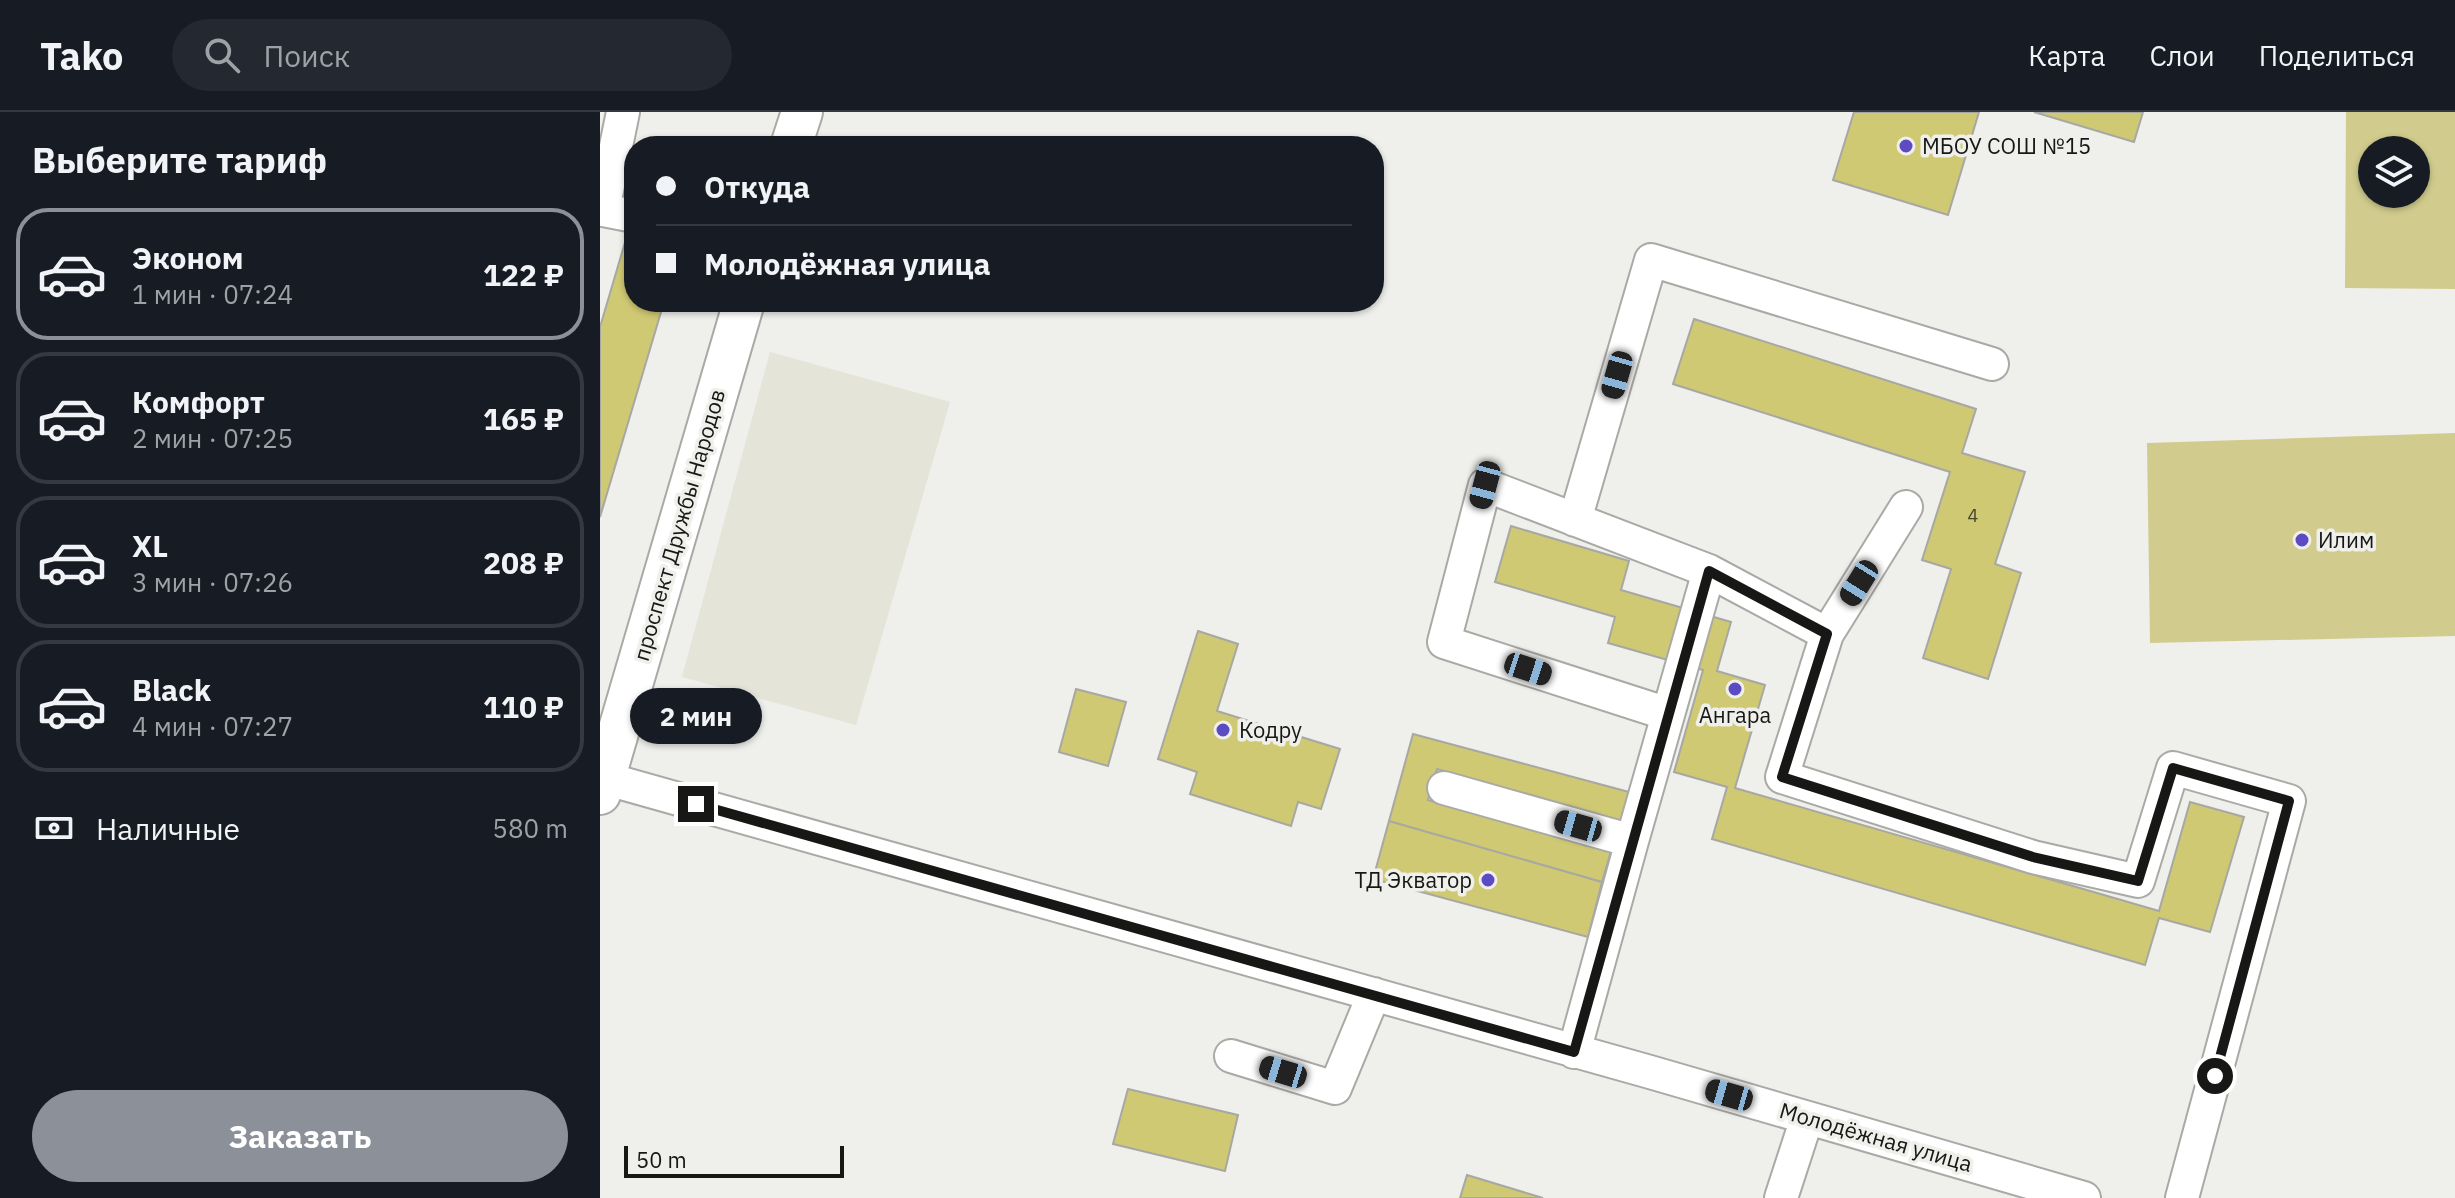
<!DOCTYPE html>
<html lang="ru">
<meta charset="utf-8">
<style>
:root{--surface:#171b24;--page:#242831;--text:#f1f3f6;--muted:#9ea1a6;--line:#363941;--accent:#8c9099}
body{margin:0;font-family:"IBM Plex Sans",sans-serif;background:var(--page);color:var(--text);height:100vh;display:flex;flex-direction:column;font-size:30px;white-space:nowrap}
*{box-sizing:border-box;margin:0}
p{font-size:26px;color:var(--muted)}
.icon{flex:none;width:44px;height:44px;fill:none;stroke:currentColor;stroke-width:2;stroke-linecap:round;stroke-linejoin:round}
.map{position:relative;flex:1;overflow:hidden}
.details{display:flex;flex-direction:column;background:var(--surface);width:600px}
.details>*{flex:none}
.guide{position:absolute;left:24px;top:24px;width:760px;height:176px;border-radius:32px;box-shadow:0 2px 6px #0004;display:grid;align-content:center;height:176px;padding:0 32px;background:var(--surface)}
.controls{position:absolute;left:1758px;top:24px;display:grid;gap:16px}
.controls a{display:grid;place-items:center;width:72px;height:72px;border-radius:50%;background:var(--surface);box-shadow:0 2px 6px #0004;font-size:40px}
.scale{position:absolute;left:24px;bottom:20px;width:220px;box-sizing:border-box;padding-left:8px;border:4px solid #171715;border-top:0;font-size:22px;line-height:28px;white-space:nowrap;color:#171715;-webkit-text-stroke:6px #efefeb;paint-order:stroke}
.end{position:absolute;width:36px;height:36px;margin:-18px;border:10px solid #171715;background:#fff;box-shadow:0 0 0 4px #fff}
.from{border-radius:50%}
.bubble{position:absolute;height:56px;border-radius:28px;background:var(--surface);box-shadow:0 2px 6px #0004;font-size:26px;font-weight:700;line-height:56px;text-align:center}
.car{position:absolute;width:24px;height:48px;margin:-24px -12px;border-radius:10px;box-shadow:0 0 6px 2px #0007;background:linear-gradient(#222 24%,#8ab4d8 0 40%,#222 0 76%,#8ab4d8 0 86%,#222 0)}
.guide b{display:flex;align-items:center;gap:28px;height:76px;font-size:30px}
.guide b+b{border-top:2px solid var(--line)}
.guide i{width:20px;height:20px;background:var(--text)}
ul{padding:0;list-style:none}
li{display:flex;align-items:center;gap:24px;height:132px;margin:0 16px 12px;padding:0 16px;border:4px solid var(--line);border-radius:32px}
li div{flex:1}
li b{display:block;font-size:30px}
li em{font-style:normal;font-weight:700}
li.on{border-color:var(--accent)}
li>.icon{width:72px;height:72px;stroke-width:1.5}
h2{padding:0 32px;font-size:36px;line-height:96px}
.pay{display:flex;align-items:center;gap:20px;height:88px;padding:0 32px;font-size:30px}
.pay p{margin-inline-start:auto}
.action{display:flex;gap:16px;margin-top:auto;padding:16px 32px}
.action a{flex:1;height:92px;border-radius:48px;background:var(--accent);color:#fff;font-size:32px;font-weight:700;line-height:92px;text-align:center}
header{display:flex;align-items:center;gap:48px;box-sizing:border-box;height:112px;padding:0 40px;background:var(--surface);border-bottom:2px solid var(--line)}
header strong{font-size:38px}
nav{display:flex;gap:44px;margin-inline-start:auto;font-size:28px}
.search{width:560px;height:72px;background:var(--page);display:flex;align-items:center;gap:20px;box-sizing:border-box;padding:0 28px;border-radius:44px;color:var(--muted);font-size:30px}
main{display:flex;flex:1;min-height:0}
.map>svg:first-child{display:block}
.built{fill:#e4e4d8}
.green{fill:#d1cc8d;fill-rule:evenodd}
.building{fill:#d0c973;stroke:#a7a7a3;stroke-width:2}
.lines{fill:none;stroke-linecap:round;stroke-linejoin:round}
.minor-casing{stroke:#a9a9a5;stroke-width:36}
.major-casing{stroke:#a9a9a5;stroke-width:44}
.minor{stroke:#fff;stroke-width:32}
.major{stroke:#fff;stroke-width:40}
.route{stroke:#171715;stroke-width:10}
.poi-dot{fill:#5c4bc3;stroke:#efefeb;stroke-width:3}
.labels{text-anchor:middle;stroke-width:7;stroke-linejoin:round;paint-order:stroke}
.number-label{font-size:18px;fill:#45442c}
.poi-label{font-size:22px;fill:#171715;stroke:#efefeb;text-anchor:start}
.street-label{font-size:22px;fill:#171715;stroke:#efefeb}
</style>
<header>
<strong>Tako</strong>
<div class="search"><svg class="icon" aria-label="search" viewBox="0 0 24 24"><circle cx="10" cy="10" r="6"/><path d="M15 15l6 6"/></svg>Поиск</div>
<nav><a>Карта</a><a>Слои</a><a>Поделиться</a></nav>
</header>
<main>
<section class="details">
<h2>Выберите тариф</h2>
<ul>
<li class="on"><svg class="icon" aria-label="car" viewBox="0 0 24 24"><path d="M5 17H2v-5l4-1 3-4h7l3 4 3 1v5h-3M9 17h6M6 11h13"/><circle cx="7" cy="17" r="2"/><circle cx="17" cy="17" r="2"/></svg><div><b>Эконом</b><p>1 мин · 07:24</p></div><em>122 ₽</em></li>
<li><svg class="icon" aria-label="car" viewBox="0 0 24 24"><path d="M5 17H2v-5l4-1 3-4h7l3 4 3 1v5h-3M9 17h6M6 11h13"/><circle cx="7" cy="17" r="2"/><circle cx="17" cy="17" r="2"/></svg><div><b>Комфорт</b><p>2 мин · 07:25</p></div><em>165 ₽</em></li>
<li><svg class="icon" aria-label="car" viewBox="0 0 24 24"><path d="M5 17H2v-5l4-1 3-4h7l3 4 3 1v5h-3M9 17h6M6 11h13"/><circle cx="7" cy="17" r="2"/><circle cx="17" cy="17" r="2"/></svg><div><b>XL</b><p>3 мин · 07:26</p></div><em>208 ₽</em></li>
<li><svg class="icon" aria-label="car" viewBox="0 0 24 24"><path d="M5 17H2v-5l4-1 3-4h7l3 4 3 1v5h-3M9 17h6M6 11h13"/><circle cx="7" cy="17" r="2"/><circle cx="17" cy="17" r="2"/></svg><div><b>Black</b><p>4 мин · 07:27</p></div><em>110 ₽</em></li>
</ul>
<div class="pay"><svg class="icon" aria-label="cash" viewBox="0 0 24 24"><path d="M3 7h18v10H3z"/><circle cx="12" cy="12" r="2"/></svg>Наличные<p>580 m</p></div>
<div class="action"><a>Заказать</a></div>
</section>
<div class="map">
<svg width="1855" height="1086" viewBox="0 0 1855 1086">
<rect width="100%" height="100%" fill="#efefeb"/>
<path class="built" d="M 170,240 L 350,290 L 256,613 L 82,565 Z"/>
<path class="green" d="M 1746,0 L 1855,0 L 1855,177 L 1745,176 ZM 1772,38 L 1816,38 L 1816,82 L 1772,82 Z
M 1855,321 L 1855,524 L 1550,531 L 1547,331 Z"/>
<path class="building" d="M 1254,0 L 1379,0 L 1348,103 L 1233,68 Z
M 1434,0 L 1543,0 L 1534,30 Z
M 26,127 L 34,129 L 34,190 L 64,190 L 0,405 L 0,215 Z
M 1094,207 L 1376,297 L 1362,341 L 1425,360 L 1395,452 L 1421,461 L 1388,567 L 1323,546 L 1351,457 L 1322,448 L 1350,360 L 1073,272 Z
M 911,414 L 1029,449 L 1021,478 L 1131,510 L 1117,559 L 1165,573 L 1135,676 L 1559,799 L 1590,690 L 1644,705 L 1610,820 L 1559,806 L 1545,853 L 1112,727 L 1127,675 L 1074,660 L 1103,558 L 1008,531 L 1015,505 L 895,470 Z
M 598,519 L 638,532 L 617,599 L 740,637 L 721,697 L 698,690 L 691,714 L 590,682 L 597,660 L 558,647 Z
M 476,577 L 526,590 L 508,654 L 459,640 Z
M 813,622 L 1029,680 L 1021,710 L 837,657 L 828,688 L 1011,739 L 1002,770 L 789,709 Z
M 789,709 L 1002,770 L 988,825 L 773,767 Z
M 528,977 L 638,1003 L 625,1059 L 513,1032 Z
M 867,1063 L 943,1086 L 860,1086 Z"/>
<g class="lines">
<g class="minor-casing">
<path id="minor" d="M 23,0 L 3,98 L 34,104
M 975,408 L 1051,148 L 1392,252
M 1227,522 L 1306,395
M 1068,602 L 844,530 L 885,373 L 1109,459
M 0,665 L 1050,960 L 1484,1086
M 844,676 L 1032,729 L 974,940
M 1032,729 L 1109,459 L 1227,522 L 1182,665 L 1433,745 L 1538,769 L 1573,656 L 1689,689 L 1582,1086
M 631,944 L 735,976 L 774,882
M 1181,1086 L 1207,1006"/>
</g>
<g class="major-casing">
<path id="major" d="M 191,34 L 202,0
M 0,682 L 144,190"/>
</g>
<use href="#minor" class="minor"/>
<use href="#major" class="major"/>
</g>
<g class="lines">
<path class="route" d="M 96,692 L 974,940 L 1109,459 L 1227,522 L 1182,665 L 1433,745 L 1538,769 L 1573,656 L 1689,689 L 1615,964"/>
</g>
<g class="poi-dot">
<circle cx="1306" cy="34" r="8"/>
<circle cx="1702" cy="428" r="8"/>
<circle cx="1135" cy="577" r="8"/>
<circle cx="623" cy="618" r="8"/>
<circle cx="888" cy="768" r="8"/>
</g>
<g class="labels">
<g class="number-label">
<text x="1373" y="410">4</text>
</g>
<g class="poi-label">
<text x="1322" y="42">МБОУ СОШ №15</text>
<text x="1718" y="436">Илим</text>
<text x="1135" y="611" text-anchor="middle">Ангара</text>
<text x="639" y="626">Кодру</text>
<text x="872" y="776" text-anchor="end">ТД Экватор</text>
</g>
<g class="street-label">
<text transform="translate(79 413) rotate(-74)" y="8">проспект Дружбы Народов</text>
<text transform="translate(1276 1025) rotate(16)" y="8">Молодёжная улица</text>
</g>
</g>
</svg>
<div class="controls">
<a><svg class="icon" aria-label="layers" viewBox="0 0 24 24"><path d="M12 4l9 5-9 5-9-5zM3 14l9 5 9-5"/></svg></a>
</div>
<div class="scale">50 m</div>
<i class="end from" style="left:1615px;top:964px"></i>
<i class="end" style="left:96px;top:692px"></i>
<div class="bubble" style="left:30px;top:576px;width:132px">2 мин</div>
<i class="car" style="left:1017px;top:263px;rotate:196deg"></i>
<i class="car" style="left:885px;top:373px;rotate:195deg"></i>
<i class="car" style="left:1259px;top:471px;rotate:212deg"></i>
<i class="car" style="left:928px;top:557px;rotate:108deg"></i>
<i class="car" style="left:978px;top:714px;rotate:286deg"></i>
<i class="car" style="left:683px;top:960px;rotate:287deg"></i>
<i class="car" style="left:1129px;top:983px;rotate:286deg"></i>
<div class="guide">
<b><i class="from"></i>Откуда</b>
<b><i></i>Молодёжная улица</b>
</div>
</div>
</main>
